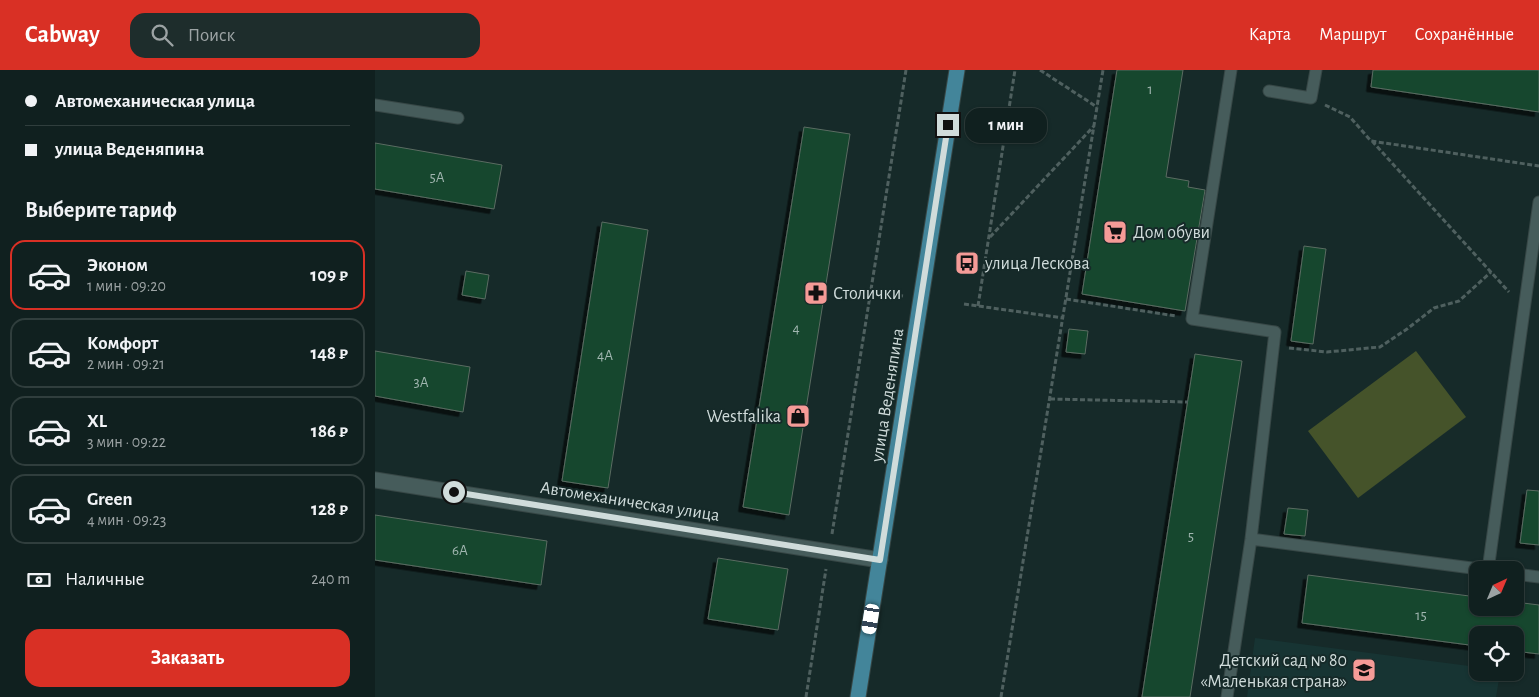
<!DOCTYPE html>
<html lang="ru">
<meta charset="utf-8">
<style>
:root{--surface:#10201f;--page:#1e2d2c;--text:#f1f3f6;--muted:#9ca3a4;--line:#303e3d;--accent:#d93025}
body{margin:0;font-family:"Alegreya Sans",sans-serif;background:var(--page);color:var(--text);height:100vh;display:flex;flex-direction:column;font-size:19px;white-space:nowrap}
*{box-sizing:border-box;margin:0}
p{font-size:16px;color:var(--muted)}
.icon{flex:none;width:28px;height:28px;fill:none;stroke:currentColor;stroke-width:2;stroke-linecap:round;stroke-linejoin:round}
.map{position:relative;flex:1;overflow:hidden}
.side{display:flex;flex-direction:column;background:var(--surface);width:375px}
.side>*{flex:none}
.hud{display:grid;align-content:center;height:110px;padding:0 25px;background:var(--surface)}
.needle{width:32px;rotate:44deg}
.buttons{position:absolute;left:1094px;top:491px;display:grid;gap:10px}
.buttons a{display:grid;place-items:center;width:55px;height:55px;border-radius:10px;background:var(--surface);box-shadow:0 1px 4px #0004,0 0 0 1px var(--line);font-size:25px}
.end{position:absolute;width:22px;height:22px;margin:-11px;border:6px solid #d0dcdb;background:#111;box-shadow:0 0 0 2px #111}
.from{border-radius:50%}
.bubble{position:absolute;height:35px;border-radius:15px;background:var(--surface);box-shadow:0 1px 4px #0004,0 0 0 1px var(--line);font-size:16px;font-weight:600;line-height:35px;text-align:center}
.car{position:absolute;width:15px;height:30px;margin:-15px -8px;border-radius:6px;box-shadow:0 0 4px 1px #0007;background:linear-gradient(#fff 24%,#345 0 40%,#fff 0 76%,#345 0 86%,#fff 0)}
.hud b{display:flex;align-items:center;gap:18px;height:48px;font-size:19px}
.hud b+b{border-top:1px solid var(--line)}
.hud i{width:12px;height:12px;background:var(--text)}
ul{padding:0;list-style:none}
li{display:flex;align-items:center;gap:15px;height:70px;margin:0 10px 8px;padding:0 15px;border:2px solid var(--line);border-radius:15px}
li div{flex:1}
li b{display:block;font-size:19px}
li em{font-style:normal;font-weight:600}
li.selected{border-color:var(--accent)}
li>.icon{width:45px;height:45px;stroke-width:1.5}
h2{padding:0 25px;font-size:22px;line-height:60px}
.pay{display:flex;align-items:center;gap:12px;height:55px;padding:0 25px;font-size:19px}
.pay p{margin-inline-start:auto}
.action{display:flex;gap:10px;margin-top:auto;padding:10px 25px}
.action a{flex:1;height:58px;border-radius:15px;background:var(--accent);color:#fff;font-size:20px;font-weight:600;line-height:58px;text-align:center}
header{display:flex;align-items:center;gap:30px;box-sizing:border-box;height:70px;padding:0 25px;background:var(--accent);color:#fff}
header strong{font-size:24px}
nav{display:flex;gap:28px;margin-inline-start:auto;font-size:18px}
.search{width:350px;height:45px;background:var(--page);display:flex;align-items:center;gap:12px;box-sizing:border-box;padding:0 18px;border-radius:15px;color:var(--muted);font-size:19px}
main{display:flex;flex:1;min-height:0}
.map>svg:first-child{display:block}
.built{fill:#173433}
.green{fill:#45532a}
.building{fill:#13462d;stroke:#5b6c62;filter:url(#shadow)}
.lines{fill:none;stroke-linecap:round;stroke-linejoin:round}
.lane-casing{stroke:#374746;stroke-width:13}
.street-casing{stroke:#374746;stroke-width:17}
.primary-casing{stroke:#374746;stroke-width:17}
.path{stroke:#4f605f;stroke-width:3;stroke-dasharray:5 2.5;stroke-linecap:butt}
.lane{stroke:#465c5b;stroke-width:11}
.street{stroke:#465c5b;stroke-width:15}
.primary{stroke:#43859a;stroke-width:15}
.route{stroke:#d0dcdb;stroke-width:6}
.labels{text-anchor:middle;stroke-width:4;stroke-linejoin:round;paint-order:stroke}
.number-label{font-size:15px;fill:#a1b6b0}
.poi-label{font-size:18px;fill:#d0dcdb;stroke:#162a29;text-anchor:start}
.street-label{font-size:18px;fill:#d0dcdb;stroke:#162a29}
</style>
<header>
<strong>Cabway</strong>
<div class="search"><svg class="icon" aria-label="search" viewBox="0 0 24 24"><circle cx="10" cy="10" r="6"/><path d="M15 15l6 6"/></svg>Поиск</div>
<nav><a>Карта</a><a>Маршрут</a><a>Сохранённые</a></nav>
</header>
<main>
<section class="side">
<div class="hud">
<b><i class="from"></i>Автомеханическая улица</b>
<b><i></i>улица Веденяпина</b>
</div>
<h2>Выберите тариф</h2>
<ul>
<li class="selected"><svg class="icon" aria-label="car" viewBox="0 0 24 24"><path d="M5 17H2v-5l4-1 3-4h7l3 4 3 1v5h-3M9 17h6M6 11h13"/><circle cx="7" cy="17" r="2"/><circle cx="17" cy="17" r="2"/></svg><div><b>Эконом</b><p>1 мин · 09:20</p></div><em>109 ₽</em></li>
<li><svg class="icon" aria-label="car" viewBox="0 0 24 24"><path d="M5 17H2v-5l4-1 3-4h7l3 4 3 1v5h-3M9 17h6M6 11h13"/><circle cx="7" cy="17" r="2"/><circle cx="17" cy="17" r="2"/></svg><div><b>Комфорт</b><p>2 мин · 09:21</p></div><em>148 ₽</em></li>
<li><svg class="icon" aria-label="car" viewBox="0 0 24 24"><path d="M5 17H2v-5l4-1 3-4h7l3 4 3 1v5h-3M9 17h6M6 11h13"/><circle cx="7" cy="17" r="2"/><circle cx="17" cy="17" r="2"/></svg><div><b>XL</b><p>3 мин · 09:22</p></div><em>186 ₽</em></li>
<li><svg class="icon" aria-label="car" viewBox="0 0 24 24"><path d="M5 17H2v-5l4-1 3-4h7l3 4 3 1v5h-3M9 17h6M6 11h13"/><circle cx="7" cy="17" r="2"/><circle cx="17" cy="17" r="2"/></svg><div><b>Green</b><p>4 мин · 09:23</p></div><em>128 ₽</em></li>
</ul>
<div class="pay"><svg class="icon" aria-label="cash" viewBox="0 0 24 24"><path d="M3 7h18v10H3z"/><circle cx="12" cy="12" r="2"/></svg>Наличные<p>240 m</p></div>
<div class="action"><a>Заказать</a></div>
</section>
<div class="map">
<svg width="1164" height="627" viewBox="0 0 1164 627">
<defs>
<filter id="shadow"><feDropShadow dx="-4.5" dy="4.5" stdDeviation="0" flood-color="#0009"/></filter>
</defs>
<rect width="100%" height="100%" fill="#162a29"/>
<path class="built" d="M 880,568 L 1102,597 L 1102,602 L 1125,603 L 1121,627 L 872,627 Z"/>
<path class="green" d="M 1041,281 L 1091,347 L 983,428 L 933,361 Z"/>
<path class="building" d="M 742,0 L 808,0 L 791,107 L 814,111 L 813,117 L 830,120 L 810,241 L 707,224 Z
M 998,0 L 1164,0 L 1164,42 L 996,17 Z
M 429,57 L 475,64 L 414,445 L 368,437 Z
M 0,73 L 127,95 L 119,139 L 0,119 Z
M 227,152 L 273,160 L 233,418 L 187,411 Z
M 929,176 L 951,179 L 938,274 L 916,271 Z
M 91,201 L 114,205 L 110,229 L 87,225 Z
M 694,259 L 713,261 L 710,284 L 691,282 Z
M 0,281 L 95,297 L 88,342 L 0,326 Z
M 820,284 L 867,291 L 815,627 L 767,627 Z
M 1152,420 L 1164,421 L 1164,475 L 1145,473 Z
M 913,438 L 933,440 L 930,466 L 909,464 Z
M 0,445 L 172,471 L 166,515 L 0,490 Z
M 343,488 L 413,499 L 403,560 L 333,549 Z
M 933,505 L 1102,527 L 1102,538 L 1140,538 L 1140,532 L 1164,535 L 1164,584 L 1140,581 L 1140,565 L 1102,565 L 1102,576 L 927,553 Z"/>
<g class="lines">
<g class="lane-casing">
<path id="lane" d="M 894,21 L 936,28 L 941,0
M 0,35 L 83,48
M 876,469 L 1112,500
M 1113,500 L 1164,132
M 1140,504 L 1164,507
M 852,627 L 876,469 L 900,262 L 817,249 L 856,0"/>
</g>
<g class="street-casing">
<path id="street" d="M 0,410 L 505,490"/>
</g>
<g class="primary-casing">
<path id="primary" d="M 483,627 L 582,0"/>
</g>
<path class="path" d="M 665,0 L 722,37
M 950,35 L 975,47 L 996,71 L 1164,96
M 997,71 L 1134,222
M 615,167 L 719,56
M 495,221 L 528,226
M 691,229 L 801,246
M 589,234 L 688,248
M 603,236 L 640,0
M 914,278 L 952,282 L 1005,277 L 1032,259 L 1059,238 L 1084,231 L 1116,202
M 675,329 L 813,332
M 457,464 L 531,0
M 431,627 L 451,499
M 626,627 L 728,0"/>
<use href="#lane" class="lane"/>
<use href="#street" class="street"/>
<use href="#primary" class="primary"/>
</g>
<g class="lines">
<path class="route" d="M 79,422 L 505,490 L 573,55"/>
</g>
<defs>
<g id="supermarket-square" transform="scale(1.25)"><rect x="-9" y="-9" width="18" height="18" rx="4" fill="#f59b97" stroke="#162a29"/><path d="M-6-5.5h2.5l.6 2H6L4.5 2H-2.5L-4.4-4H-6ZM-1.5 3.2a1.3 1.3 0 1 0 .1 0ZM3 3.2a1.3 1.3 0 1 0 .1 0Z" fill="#111"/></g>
<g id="bus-square" transform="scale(1.25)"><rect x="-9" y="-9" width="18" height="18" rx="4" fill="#f59b97" stroke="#162a29"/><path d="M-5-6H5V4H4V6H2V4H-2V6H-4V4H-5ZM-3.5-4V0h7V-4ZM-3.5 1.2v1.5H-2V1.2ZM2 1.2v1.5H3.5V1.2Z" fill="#111"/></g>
<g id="pharmacy-square" transform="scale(1.25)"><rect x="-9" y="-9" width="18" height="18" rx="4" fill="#f59b97" stroke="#162a29"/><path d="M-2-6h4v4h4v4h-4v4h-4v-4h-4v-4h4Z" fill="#111"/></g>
<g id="shop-square" transform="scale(1.25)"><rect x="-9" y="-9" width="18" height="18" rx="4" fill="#f59b97" stroke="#162a29"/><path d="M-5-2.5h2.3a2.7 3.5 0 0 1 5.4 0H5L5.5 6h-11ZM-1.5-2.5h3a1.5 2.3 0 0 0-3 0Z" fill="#111"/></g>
<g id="school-square" transform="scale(1.25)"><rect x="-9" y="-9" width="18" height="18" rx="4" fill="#f59b97" stroke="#162a29"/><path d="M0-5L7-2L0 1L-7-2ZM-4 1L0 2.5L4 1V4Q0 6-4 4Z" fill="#111"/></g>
</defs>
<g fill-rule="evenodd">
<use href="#supermarket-square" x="740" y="162"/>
<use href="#bus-square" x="592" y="193"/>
<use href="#pharmacy-square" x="441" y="223"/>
<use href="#shop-square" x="423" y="346"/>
<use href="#school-square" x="989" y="600"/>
</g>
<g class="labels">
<g class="number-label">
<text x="775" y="24">1</text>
<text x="62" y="112">5А</text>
<text x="421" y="263">4</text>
<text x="230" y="290">4А</text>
<text x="46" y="317">3А</text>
<text x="816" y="471">5</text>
<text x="85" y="485">6А</text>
<text x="1046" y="550">15</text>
</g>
<g class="poi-label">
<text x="758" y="168">Дом обуви</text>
<text x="610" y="199">улица Лескова</text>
<text x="458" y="229">Столички</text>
<text x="406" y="352" text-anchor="end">Westfalika</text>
<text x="972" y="596" text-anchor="end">Детский сад № 80<tspan x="972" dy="21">«Маленькая страна»</tspan></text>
</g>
<g class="street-label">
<text transform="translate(512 325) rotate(-81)" y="6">улица Веденяпина</text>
<text transform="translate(255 431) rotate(9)" y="6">Автомеханическая улица</text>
</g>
</g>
</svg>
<div class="buttons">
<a><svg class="needle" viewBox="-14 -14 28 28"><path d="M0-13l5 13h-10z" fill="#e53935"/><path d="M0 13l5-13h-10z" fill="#9ca3a4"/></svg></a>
<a><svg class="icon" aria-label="locate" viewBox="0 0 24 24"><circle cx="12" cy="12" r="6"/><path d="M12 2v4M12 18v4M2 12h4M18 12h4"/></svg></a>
</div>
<i class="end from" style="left:79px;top:422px"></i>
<i class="end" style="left:573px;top:55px"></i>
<div class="bubble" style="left:590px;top:38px;width:82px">1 мин</div>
<i class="car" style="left:496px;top:549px;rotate:189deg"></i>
</div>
</main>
